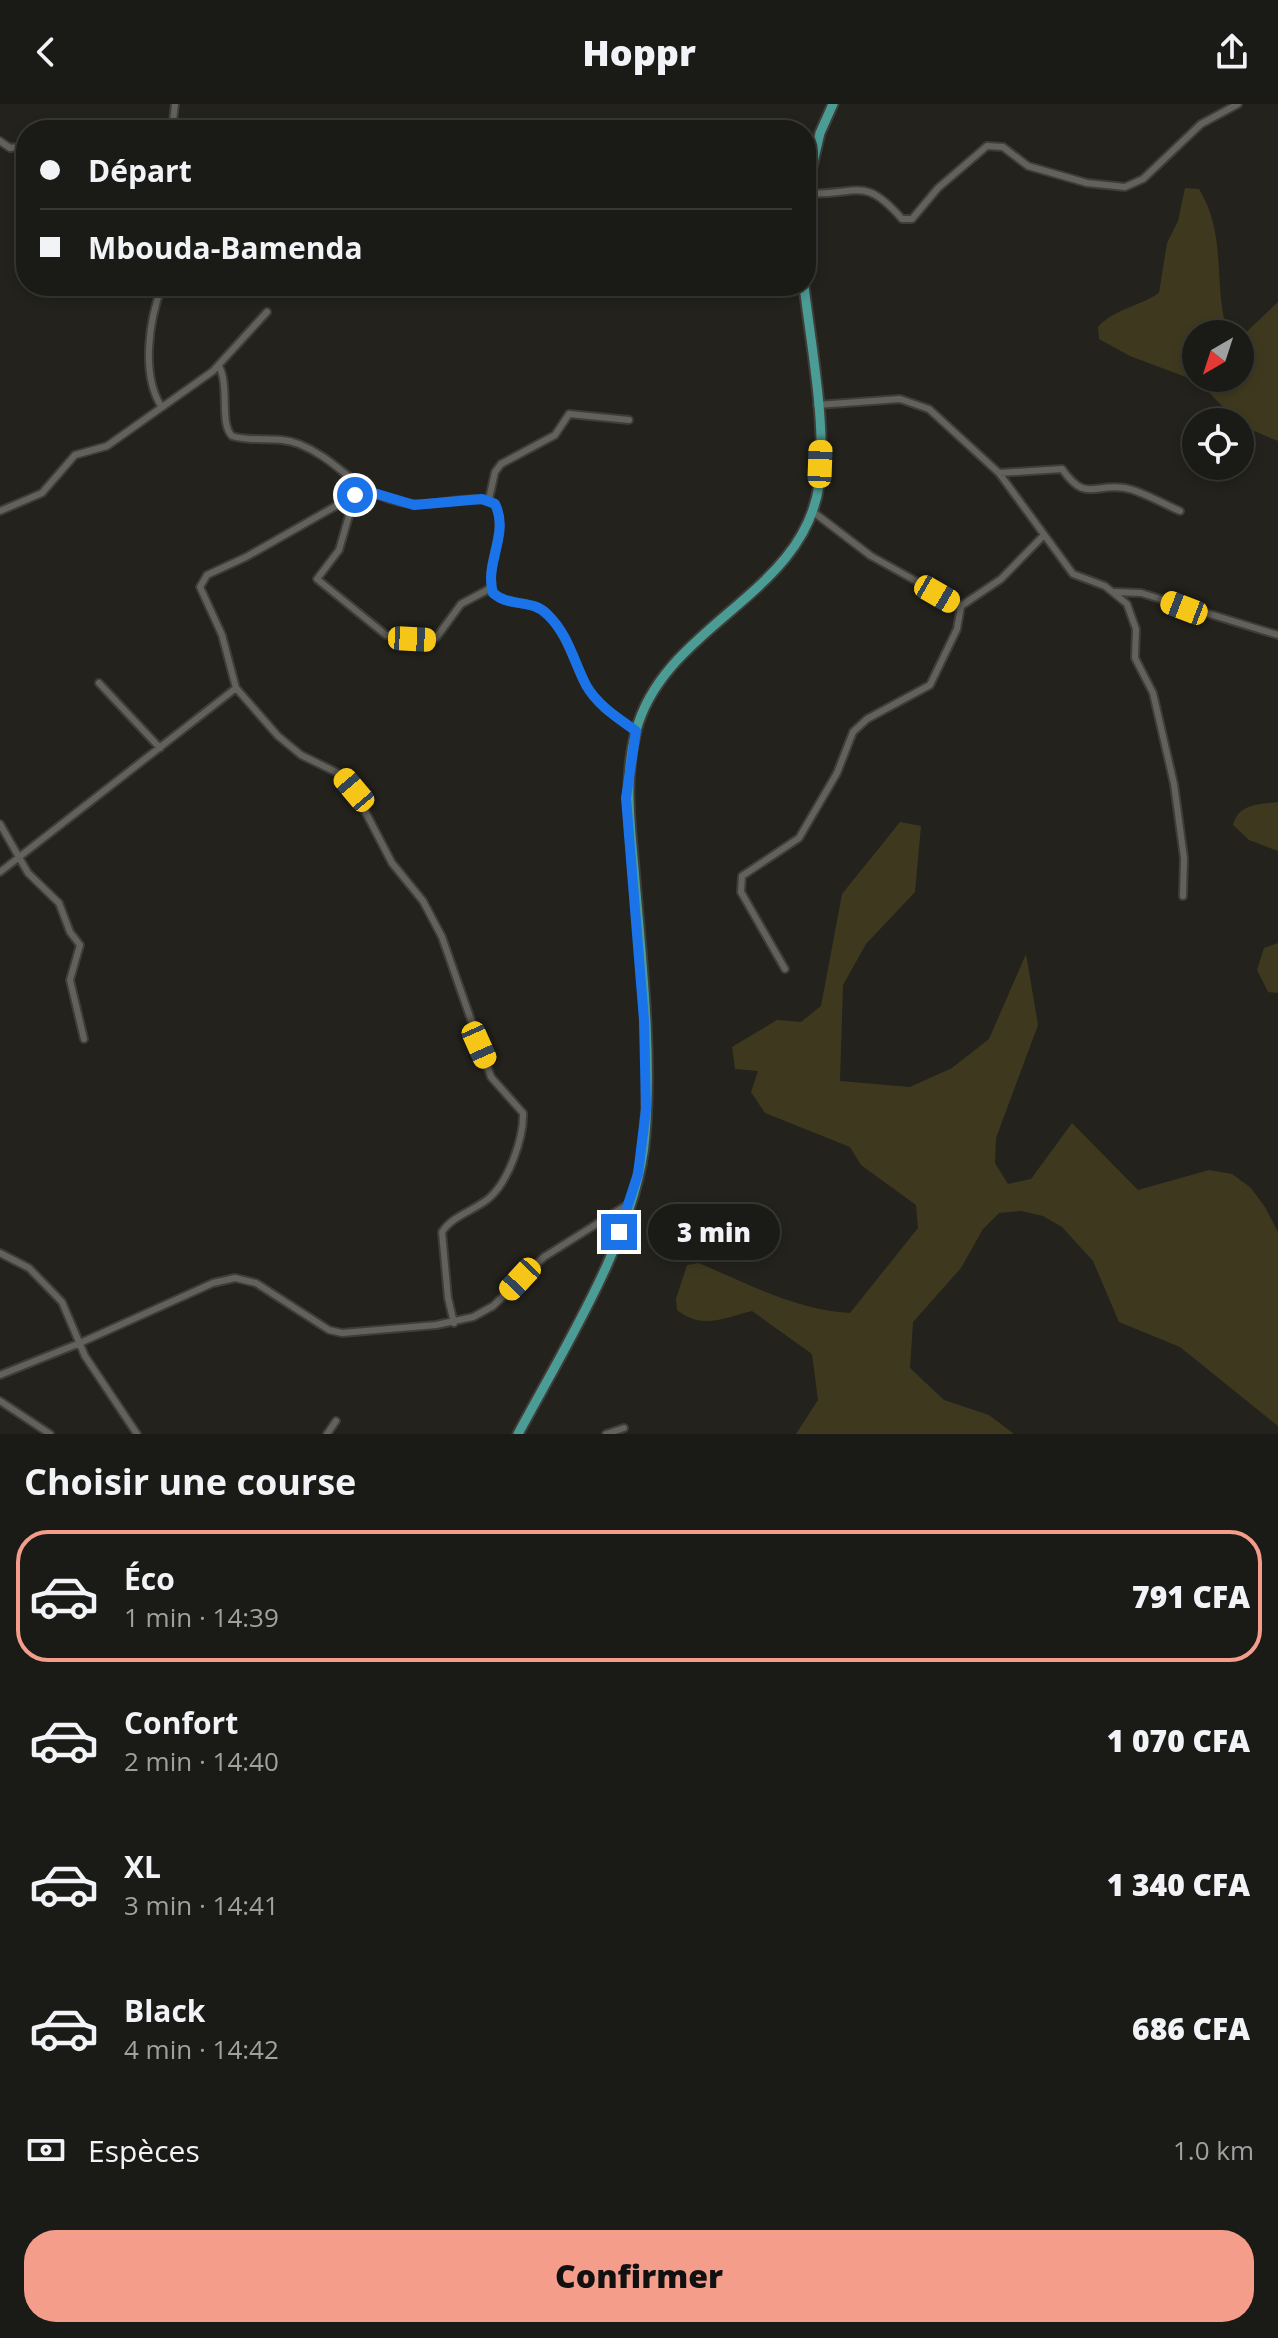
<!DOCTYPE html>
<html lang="fr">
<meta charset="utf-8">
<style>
:root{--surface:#1a1a16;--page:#272723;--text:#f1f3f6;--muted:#9fa1a1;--line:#383835;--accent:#f49d8b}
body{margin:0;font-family:"Open Sans",sans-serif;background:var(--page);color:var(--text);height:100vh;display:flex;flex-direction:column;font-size:30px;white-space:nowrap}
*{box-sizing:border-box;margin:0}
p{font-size:26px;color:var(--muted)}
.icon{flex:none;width:44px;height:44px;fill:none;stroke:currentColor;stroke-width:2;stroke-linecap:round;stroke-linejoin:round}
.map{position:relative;height:1330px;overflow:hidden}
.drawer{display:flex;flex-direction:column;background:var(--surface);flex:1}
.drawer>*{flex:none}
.banner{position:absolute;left:16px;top:16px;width:800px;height:176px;border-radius:32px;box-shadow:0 4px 12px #0003,0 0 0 2px var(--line);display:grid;align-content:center;height:176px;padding:0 24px;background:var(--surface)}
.needle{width:52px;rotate:219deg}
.tools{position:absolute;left:1182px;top:216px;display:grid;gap:16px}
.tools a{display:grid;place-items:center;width:72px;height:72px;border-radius:50%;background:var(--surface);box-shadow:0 4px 12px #0003,0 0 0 2px var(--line);font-size:40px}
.end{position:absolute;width:36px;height:36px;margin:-18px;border:10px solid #1a73e8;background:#fff;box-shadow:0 0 0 4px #fff}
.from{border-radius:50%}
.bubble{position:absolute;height:56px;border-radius:28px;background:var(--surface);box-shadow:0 4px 12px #0003,0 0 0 2px var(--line);font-size:26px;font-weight:800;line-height:56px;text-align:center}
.car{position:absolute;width:24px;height:48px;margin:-24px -12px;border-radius:10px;box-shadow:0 0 6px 2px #0007;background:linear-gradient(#f5c518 24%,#345 0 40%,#f5c518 0 76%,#345 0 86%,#f5c518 0)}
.banner b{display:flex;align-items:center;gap:28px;height:76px;font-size:30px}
.banner b+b{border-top:2px solid var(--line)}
.banner i{width:20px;height:20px;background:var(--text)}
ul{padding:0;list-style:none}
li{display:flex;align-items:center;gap:24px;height:132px;margin:0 16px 12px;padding:0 8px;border:4px solid transparent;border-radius:32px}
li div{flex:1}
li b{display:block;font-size:30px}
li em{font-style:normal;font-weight:800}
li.on{border-color:var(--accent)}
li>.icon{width:72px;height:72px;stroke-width:1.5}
h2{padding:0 24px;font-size:36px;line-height:96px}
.pay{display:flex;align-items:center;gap:20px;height:88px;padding:0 24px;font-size:30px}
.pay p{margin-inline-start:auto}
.action{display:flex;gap:16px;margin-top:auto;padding:16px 24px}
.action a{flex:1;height:92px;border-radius:32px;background:var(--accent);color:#111;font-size:32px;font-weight:800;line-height:92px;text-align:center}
header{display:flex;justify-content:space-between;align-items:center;height:104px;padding:0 24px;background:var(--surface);font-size:36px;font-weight:800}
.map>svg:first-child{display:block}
.green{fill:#3e391e}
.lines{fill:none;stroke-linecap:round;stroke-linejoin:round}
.minor-casing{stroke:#3e3d39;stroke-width:10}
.trunk-casing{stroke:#3e3d39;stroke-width:13}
.minor{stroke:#62615b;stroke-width:6}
.trunk{stroke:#4c9c96;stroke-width:9}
.route{stroke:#1a73e8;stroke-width:10}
</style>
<header><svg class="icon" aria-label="back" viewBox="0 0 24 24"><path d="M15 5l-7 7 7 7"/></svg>Hoppr<svg class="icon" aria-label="share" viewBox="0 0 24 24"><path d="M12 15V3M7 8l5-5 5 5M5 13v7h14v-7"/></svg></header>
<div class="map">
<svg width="1278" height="1330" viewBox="0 0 1278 1330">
<rect width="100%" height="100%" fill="#23221d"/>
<path class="green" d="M 1185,84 L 1199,85 C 1228,133 1212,179 1228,230 L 1196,230 L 1196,274 L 1240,274 L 1240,234 L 1278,198 L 1278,337 L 1240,321 L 1199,278 L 1130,252 L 1099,235 L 1098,223 C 1112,206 1140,202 1159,189 L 1167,139 L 1178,117 Z
M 1278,698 L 1278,747 L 1249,736 L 1233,721 C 1239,699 1258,701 1278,698 Z
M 900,718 L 921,722 L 915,788 L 866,840 L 843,881 L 840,977 L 910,983 L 952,964 L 989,935 L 1026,850 L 1038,921 L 996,1034 L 995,1059 L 1008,1080 L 1031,1075 L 1072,1019 L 1138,1086 L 1209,1066 L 1232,1070 L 1251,1084 L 1265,1103 L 1278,1128 L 1278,1322 L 1180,1243 L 1119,1218 L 1093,1157 L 1062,1123 L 1043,1112 L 1021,1107 L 999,1109 L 983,1125 L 961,1164 L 913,1218 L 910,1264 L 944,1296 L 989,1311 L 1014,1330 L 796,1330 L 818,1296 L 812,1250 L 752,1207 C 724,1214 702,1226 677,1206 L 676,1195 L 687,1161 L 699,1159 C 748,1180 797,1206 850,1209 L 918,1124 L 916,1101 L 861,1061 L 850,1043 L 765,1009 L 751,988 L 758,967 L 735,965 L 732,943 L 777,916 L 801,918 L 821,902 L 842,790 Z
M 1278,839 L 1278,889 L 1268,888 L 1257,866 L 1264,844 Z"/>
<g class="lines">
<g class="minor-casing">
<path id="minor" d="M 172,26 L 175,0
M 0,37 L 10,44 L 26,42
M 806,89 C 857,93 862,69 902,115 L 912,115 L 938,84 L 987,42 L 1003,43 L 1028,62 L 1087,79 L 1125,83 L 1143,75 L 1201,20 L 1238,0
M 219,262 C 230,283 219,319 232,332 C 253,339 275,331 299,340 C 344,358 354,392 411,400 C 433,403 479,388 495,400 C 509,430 484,459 493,489 C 510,504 532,494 548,511 C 567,530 574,558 586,581 C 597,601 618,614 636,627
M 817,301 L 900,295 L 929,305 L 999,369 L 1073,470 L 1105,482 L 1127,500 L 1136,525 L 1135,554 L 1153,589 L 1174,680 L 1184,754 L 1183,792
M 161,302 C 141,270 149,216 162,182
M 999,369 L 1062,365 C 1086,399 1093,379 1125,384 C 1142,387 1163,400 1180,407
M 364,386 L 246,453 L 207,471 L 200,483 L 222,531 L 236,584 L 278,632 L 301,651 L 340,670 L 354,686 L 392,759 L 423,797 L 442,833 L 491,973 L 523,1009 C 524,1034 508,1079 488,1095 C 473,1107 452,1112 442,1128 L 448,1194 L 454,1219
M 355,391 L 339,446 L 317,475 L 386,531 L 436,534 L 461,500 L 491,484
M 489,395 L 495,368 L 501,360 L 555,331 L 569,310 L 629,316
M 0,407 L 42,389 L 75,351 L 107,342 L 213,267 L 267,208
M 812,407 L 871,452 L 961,502 L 1001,475 L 1044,431
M 1115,488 L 1141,489 L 1278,531
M 99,579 L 160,644
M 0,720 L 28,769 L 59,799 L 70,828 L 80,841 L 70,876 L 84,935
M 0,768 L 236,584
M 785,865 L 741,788 L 742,772 L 799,734 L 837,669 L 853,628 L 867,615 L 930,581 L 957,525 L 961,502
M 0,1149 L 29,1164 L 62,1198 L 85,1252 L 137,1330
M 0,1271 L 80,1239 L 213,1179 L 235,1174 L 256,1179 L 329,1226 L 342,1229 L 436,1221 L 473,1213 L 493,1202 L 544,1153 L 630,1099
M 0,1297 L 50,1330
M 327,1330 L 336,1317
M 606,1330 L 624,1324"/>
</g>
<g class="trunk-casing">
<path id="trunk" d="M 806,88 L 820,29 L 833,0
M 518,1330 C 563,1246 638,1127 645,1032 C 652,948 642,860 635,776 C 631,725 623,678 636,627 C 664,521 803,492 819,381 C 827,324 811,241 804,182"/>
</g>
<use href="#minor" class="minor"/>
<use href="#trunk" class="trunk"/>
</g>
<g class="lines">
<path class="route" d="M 355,391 L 364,386 L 414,401 L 482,395 L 495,400 C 510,430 484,459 493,489 C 510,504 532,494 548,511 C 568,530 574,558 586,581 C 597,601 618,614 636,627 L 626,694 L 644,916 L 646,1005 L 638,1070 L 619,1128"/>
</g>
</svg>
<div class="tools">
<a><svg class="needle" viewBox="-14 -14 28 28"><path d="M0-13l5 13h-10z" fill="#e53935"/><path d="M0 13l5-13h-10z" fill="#9fa1a1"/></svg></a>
<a><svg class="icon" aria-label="locate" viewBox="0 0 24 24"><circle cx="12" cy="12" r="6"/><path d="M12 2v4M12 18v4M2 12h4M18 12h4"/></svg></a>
</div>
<i class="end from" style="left:355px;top:391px"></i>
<i class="end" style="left:619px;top:1128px"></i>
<div class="bubble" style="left:648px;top:1100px;width:132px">3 min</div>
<i class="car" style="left:820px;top:360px;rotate:2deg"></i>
<i class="car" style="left:937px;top:490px;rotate:120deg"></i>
<i class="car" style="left:1184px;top:504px;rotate:291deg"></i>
<i class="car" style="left:412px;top:535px;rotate:93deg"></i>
<i class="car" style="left:354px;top:686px;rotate:320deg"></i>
<i class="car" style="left:479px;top:941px;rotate:156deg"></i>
<i class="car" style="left:520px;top:1175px;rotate:223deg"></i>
<div class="banner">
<b><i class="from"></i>Départ</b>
<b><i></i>Mbouda-Bamenda</b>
</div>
</div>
<section class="drawer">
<h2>Choisir une course</h2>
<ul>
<li class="on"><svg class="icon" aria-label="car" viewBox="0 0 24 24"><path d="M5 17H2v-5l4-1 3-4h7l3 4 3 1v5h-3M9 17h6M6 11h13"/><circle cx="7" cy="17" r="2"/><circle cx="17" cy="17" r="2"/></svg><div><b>Éco</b><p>1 min · 14:39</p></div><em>791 CFA</em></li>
<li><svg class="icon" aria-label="car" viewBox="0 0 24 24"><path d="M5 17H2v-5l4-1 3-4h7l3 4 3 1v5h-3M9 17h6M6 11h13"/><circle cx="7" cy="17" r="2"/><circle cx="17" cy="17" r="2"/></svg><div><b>Confort</b><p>2 min · 14:40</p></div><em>1 070 CFA</em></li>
<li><svg class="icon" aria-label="car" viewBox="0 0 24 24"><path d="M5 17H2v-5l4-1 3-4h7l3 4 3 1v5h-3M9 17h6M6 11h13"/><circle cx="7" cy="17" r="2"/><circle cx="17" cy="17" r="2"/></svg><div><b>XL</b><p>3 min · 14:41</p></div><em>1 340 CFA</em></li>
<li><svg class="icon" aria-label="car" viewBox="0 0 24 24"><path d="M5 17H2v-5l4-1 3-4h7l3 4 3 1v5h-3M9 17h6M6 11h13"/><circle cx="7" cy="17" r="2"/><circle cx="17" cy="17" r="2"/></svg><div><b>Black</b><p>4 min · 14:42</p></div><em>686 CFA</em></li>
</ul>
<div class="pay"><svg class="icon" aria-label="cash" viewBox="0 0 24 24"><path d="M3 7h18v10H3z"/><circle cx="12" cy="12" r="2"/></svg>Espèces<p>1.0 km</p></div>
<div class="action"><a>Confirmer</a></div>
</section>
